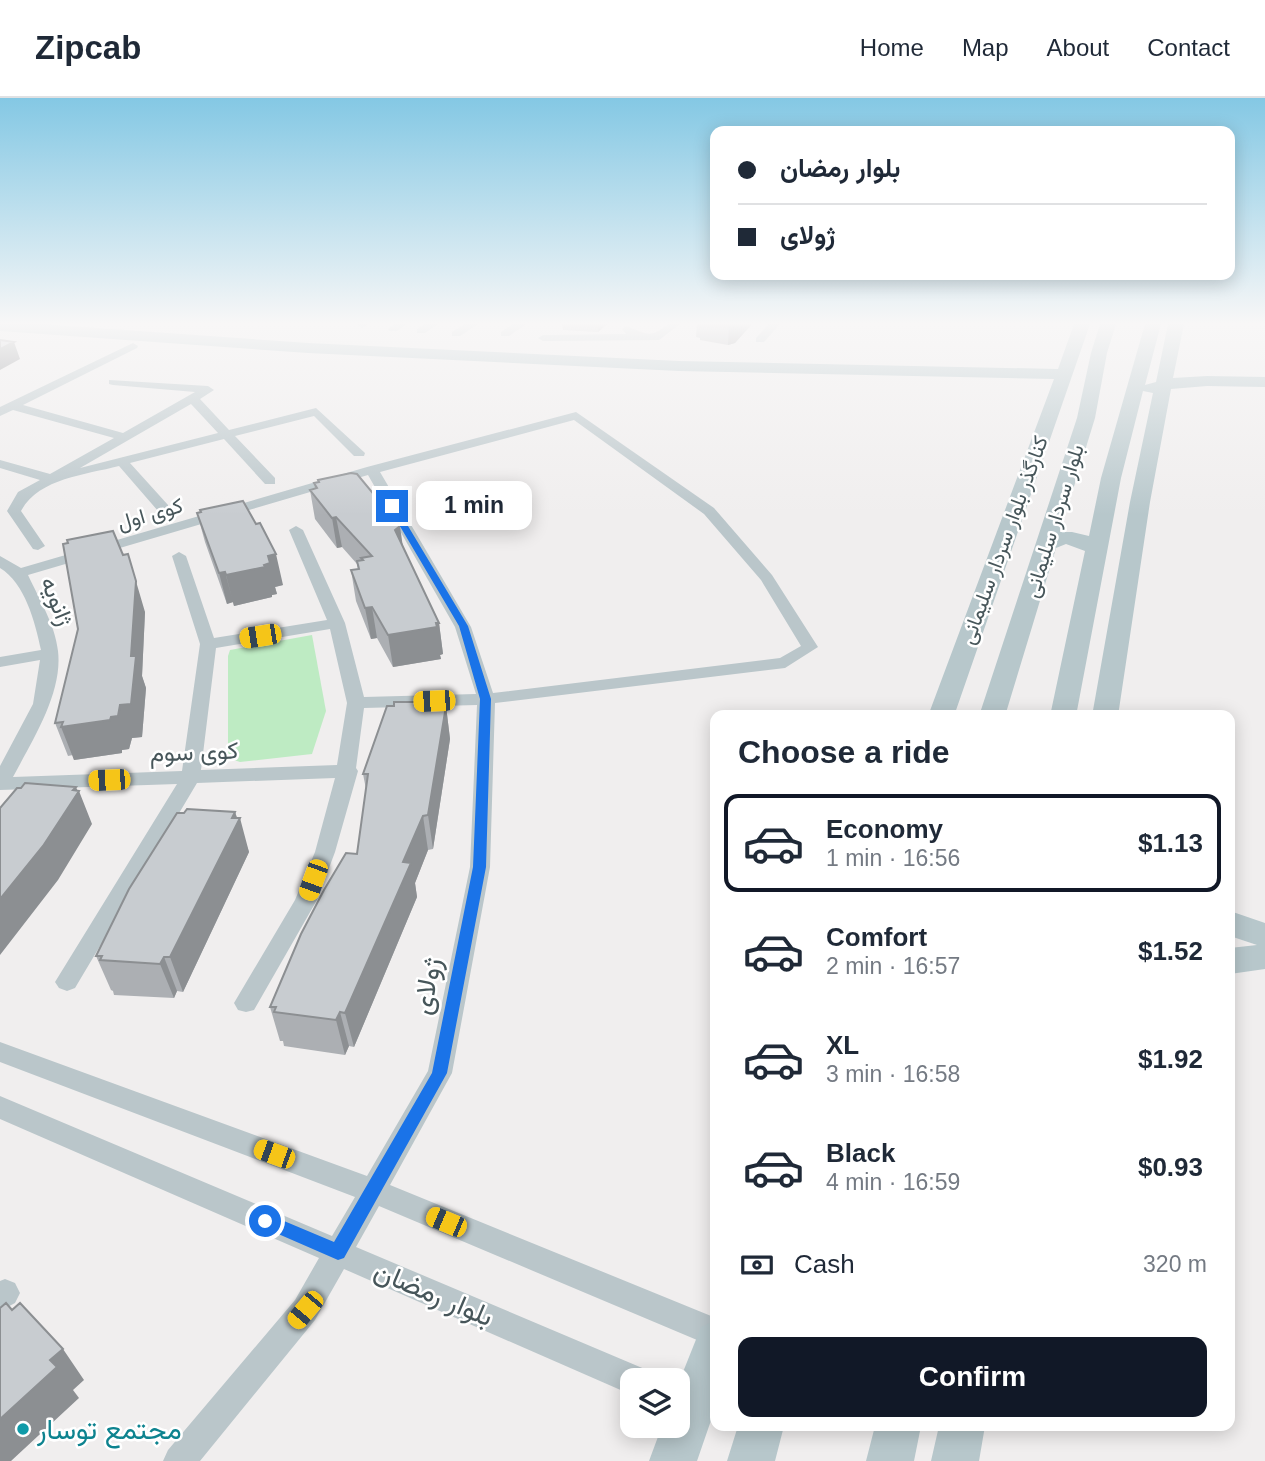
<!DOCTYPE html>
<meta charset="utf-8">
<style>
:root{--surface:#fff;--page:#f6f6f7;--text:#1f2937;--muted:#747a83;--line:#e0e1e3;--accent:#111827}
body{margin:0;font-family:Arial,Vazirmatn,sans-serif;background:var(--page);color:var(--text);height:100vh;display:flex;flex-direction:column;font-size:26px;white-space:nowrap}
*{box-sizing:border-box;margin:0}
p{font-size:23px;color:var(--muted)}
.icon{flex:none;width:38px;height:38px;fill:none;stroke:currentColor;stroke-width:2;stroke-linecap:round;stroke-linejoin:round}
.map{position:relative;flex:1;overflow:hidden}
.drawer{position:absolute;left:710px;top:612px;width:525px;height:721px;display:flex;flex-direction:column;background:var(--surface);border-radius:14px;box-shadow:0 4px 18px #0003}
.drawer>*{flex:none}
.banner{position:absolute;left:710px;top:28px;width:525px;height:154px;border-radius:14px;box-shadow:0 4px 18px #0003;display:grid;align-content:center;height:154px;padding:0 28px;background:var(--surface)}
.controls{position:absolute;left:620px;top:1270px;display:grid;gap:14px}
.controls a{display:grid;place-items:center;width:70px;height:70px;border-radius:14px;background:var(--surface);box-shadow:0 4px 18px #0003;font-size:35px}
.end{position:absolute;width:32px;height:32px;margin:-16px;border:9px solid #1a73e8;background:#fff;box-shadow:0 0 0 4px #fff}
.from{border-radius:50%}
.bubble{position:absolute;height:49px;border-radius:14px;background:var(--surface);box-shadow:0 4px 18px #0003;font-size:23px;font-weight:700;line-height:49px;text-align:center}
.car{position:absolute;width:21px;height:42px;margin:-21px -10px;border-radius:9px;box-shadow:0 0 5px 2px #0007;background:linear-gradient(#f5c518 24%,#345 0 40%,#f5c518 0 76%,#345 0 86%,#f5c518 0)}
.banner b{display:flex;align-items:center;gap:24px;height:66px;font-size:26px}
.banner b+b{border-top:2px solid var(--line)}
.banner i{width:18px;height:18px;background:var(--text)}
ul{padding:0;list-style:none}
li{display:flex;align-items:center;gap:21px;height:98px;margin:0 14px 10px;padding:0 14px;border:4px solid transparent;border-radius:14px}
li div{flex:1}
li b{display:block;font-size:26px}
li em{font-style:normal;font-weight:700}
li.selected{border-color:var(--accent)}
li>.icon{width:63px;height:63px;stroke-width:1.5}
h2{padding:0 28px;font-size:32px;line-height:84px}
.pay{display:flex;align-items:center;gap:18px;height:77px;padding:0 28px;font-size:26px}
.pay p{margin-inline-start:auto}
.button{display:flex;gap:14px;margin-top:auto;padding:14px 28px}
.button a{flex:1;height:80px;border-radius:14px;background:var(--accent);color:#fff;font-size:28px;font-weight:700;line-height:80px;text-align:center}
header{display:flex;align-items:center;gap:42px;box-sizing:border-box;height:98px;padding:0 35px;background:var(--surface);border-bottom:2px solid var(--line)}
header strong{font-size:33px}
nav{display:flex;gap:38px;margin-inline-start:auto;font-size:24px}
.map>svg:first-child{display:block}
.green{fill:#beebc3}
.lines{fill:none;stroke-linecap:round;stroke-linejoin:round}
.street{fill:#bac6ca;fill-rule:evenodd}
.secondary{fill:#b7c7cb;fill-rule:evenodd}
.wall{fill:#acafb3}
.shaded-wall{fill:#8c8f92}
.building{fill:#c8ccd0;stroke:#8c8f92;stroke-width:2}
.route{fill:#1a73e8}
.culture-dot{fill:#0f9aa8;stroke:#fff;stroke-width:2.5}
.labels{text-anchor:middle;stroke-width:5;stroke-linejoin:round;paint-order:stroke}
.far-street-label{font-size:21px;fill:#47565a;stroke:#fff}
.street-label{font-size:24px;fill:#47565a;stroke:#fff}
.near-street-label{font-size:28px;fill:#47565a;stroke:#fff}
.near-culture-label{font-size:28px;fill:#0d838f;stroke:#fff;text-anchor:start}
</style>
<header>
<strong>Zipcab</strong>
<nav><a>Home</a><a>Map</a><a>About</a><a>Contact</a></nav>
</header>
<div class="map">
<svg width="1265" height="1363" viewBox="0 0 1265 1363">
<rect width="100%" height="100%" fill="#f0eeee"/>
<path class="green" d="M 312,537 L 326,613 L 312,656 L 240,664 L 228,660 L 228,558 L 230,552 Z"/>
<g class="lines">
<path class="street" d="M 368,226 L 362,230 L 357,227 L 357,226 Z
M 394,226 L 407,226 L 397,233 L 389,233 L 388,231 Z
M 425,226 L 438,226 L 425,235 L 417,235 L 417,231 Z
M 465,226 L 478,226 L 460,238 L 452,238 L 452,234 Z
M 513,226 L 526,226 L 509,238 L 501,238 L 501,234 Z
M 668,226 L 680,226 L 659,242 L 543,243 L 538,240 L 543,237 L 626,236 L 622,231 L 627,228 C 646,236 650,241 668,226 Z
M 769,226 L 780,226 L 764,244 L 756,244 L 756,240 Z
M 133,245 L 138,248 L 137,250 L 23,307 L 123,335 L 195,294 L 113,287 L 109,286 L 109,282 L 208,288 L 214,292 L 200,301 L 229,332 L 316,310 L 365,355 L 364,358 L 354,358 L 314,318 L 235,338 L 275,380 L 275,386 L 265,386 L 224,341 L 130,365 L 168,407 L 168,413 L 158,413 L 119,368 C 85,377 39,380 21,413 L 45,448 L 38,452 L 33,451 L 7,413 L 18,394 L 40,382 L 0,370 L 0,362 L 50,376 L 114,340 L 13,312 L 0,318 L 0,309 ZM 191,306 L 218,335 L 80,370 Z
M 576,314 L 714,410 L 772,477 L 818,549 L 785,570 L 495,605 L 490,769 L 452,975 L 390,1087 L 716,1220 L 716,1250 L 379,1108 L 356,1149 L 647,1272 L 651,1283 L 632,1283 L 632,1297 L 344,1171 L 315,1222 L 200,1363 L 163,1363 L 168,1352 L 295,1202 L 319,1160 L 0,1021 L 0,998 L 332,1138 L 355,1099 L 0,964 L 0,944 L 367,1078 L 428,973 L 470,769 L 477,607 L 364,610 L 356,670 L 358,673 L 335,754 L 317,802 L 254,912 L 246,914 L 238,912 L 234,905 L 295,802 L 315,754 L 335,680 L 197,685 L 75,890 L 67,893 L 59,890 L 55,884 L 177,686 L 0,692 L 0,668 L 33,606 L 40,562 L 0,569 L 0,559 L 41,552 C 35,524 25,485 0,470 L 0,458 L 21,470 L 367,369 ZM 574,322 L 704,416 L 761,482 L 801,548 L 780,560 L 493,595 L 471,529 L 380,374 ZM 368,377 L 455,529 L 476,596 L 364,599 L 345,525 L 303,432 L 296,428 L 289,432 L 327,522 L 214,540 L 186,458 L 179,454 L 172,458 L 200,546 L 182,673 L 13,679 C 32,643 63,595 58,553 C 55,526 39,501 28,477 ZM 330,531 L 347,605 L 337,667 L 201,672 L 216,550 Z
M 5,1181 L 15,1185 L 20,1195 L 15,1205 L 0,1213 L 0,1183 Z"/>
<path class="secondary" d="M 0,226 L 40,226 L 308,245 L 679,263 L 1058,271 L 1074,226 L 1090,226 L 954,618 L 928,618 L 1054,281 L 679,273 L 308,255 L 0,233 Z
M 1100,226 L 1116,226 L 1107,255 L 1095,320 L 1060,434 L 1072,434 L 1089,438 L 1101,380 L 1145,226 L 1161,226 L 1145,287 L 1156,284 L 1168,226 L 1184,226 L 1173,280 L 1207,278 L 1265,279 L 1265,289 L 1207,288 L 1171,291 L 1150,404 L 1118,618 L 1092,618 L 1130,404 L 1153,295 L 1143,293 L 1121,380 L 1076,618 L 1050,618 L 1085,453 L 1066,446 L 1056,450 L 1005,618 L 979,618 L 1077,320 L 1091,255 Z
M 1230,813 L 1265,825 L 1265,871 L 1230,876 L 1230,850 L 1257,847 L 1230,838 Z
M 716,1222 L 716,1308 L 697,1363 L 649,1363 L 662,1328 L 677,1328 L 677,1289 L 701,1229 Z
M 738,1328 L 784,1328 L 775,1363 L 727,1363 Z
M 875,1328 L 921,1328 L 914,1363 L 866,1363 Z
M 939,1328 L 985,1328 L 979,1363 L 931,1363 Z"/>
</g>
<path class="wall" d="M 562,226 L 607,226 L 598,234 L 563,232 Z
M 697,226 L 752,226 L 735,245 L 728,247 L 700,242 L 700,240 L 696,239 Z
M 318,382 L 402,447 L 439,525 L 443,556 L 440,557 L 441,561 L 393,569 L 377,540 L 371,541 L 356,503 L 351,472 L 358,471 L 357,466 L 342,449 L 337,450 L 315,421 L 310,392 L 315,391 L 314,385 L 318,384 Z
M 201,414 L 283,487 L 275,489 L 277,496 L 272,497 L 272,499 L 234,508 L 233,504 L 227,506 L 205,444 L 197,415 Z
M 68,445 L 145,514 L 142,578 L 146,590 L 142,639 L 132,640 L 129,651 L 122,652 L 122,655 L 74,662 L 73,657 L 68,658 L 55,625 L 78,531 Z
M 440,608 L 446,608 L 450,641 L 433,751 L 428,752 L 415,785 L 417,799 L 354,949 L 349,948 L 345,957 L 284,948 L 283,943 L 280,943 L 270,909 L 357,756 L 366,691 L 363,676 Z
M 235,714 L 249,754 L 183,894 L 177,893 L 174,900 L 114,897 L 113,893 L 111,892 L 96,858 Z"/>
<path class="shaded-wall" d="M 598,226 L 607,226 L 598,234 Z
M 729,226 L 752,226 L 735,245 L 728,247 Z
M 14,244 L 20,261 L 0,272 L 0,251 Z
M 336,419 L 342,449 L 337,450 L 332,420 Z
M 400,428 L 404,457 L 395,432 Z
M 128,456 L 145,514 L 142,578 L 146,590 L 142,639 L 132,640 L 129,651 L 122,652 L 122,655 L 74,662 L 61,629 Z
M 276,456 L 283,487 L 275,489 L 277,496 L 272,497 L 272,499 L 234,508 L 226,477 L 264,467 L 268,458 Z
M 225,474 L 233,504 L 227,506 L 219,475 Z
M 372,509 L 377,540 L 371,541 L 365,510 Z
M 439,525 L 443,556 L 440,557 L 441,561 L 393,569 L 388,537 Z
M 439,604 L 442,629 L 446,608 L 450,641 L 433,751 L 428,717 Z
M 76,689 L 78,694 L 79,693 L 92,726 L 58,782 L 0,857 L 0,801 Z
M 235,714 L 238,723 L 240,720 L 249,754 L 183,894 L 170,859 Z
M 423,718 L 428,752 L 415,785 L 417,799 L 354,949 L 345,915 L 403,764 Z
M 164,859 L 177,893 L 174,900 L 160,866 Z
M 340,914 L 349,948 L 345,957 L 336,922 Z
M 63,1251 L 84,1282 L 73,1292 L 79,1300 L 11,1363 L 0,1363 L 0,1321 L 50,1262 Z"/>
<path class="building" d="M 0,242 L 14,244 L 0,251 Z
M 351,375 L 357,376 L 400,428 L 395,432 L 439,525 L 436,525 L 437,529 L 388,537 L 372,509 L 365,510 L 351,472 L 359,471 L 357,463 L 363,462 L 361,460 L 372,458 L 336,419 L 332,420 L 310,392 L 317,390 L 314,385 L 319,384 L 318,382 Z
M 243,403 L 256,426 L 260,425 L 276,456 L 268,458 L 270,465 L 264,467 L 265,469 L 226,477 L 225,474 L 219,475 L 197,415 L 201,414 L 200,412 Z
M 113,433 L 123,457 L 128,456 L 136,483 L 131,558 L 136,558 L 131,606 L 120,607 L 118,618 L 111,619 L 110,622 L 61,629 L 63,624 L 55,625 L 78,531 L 63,446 L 68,445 L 67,442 Z
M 394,604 L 439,604 L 438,608 L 446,608 L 428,717 L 423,718 L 403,764 L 411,765 L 345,915 L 340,914 L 336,922 L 274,914 L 276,909 L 270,909 L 301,836 L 324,792 L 346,755 L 357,756 L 368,676 L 363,676 L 387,608 L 394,608 Z
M 25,685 L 76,689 L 73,692 L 79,693 L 43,748 L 0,801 L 0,710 L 17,690 L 21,690 Z
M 187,711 L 235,714 L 232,720 L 240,720 L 170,859 L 164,859 L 160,866 L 100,862 L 102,858 L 96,858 L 129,791 L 177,715 L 184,715 Z
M 6,1205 L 12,1212 L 20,1205 L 63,1251 L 50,1262 L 57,1269 L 0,1321 L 0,1210 Z"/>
<linearGradient id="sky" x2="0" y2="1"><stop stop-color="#84c8e4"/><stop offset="0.54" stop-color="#f8f7f7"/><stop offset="1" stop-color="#f8f7f7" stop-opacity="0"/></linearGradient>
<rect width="1265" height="417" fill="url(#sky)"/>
<path class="route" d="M 392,405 L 396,408 L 468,528 L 491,601 L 486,769 L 447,975 L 344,1160 L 338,1162 L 260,1128 L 257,1123 L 260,1118 L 265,1115 L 334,1144 L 432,975 L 473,769 L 480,601 L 459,528 L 388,408 Z"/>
<circle class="culture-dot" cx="23" cy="1331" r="7"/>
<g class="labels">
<g class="far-street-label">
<text transform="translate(150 416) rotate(-16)" y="7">کوی اول</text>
<text transform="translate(1054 423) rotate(-73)" y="7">بلوار سردار سلیمانی</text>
<text transform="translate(1004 442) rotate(-70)" y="7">کنارگذر بلوار سردار سلیمانی</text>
</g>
<g class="street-label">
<text transform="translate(57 503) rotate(68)" y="8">ژانویه</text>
<text transform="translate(194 654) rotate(-2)" y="8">کوی سوم</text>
</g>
<g class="near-street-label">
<text transform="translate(426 888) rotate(-79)" y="10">ژولای</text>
<text transform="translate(434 1195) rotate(23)" y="10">بلوار رمضان</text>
</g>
<g class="near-culture-label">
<text x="37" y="1341">مجتمع توسار</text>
</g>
</g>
</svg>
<div class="controls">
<a><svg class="icon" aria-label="layers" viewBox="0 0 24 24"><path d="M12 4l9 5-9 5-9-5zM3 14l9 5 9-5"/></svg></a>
</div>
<i class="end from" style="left:265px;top:1123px"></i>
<i class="end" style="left:392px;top:408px"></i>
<div class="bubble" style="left:416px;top:383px;width:116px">1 min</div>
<i class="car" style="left:260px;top:538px;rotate:261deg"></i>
<i class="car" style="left:434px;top:603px;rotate:268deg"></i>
<i class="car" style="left:109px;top:682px;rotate:268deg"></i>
<i class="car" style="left:313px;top:782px;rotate:200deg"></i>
<i class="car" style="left:274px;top:1056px;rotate:290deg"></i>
<i class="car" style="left:446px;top:1124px;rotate:293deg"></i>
<i class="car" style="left:305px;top:1212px;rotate:220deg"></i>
<div class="banner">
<b><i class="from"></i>بلوار رمضان</b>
<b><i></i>ژولای</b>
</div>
<section class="drawer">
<h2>Choose a ride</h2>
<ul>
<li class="selected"><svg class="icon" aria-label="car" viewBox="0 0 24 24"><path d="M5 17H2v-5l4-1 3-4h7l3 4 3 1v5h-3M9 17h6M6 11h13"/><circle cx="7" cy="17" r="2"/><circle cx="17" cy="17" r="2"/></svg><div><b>Economy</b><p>1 min · 16:56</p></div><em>$1.13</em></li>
<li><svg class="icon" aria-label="car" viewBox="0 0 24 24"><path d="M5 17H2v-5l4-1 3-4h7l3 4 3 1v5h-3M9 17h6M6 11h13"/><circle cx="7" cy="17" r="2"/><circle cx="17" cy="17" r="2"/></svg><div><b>Comfort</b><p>2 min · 16:57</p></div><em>$1.52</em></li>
<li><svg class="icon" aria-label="car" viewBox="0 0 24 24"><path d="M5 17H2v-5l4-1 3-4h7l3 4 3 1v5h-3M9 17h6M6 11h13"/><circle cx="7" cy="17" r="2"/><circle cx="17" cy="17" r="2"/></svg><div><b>XL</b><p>3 min · 16:58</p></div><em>$1.92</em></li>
<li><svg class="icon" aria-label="car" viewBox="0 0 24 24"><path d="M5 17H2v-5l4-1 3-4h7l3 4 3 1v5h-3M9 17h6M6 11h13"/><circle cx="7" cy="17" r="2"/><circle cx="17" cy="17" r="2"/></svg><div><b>Black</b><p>4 min · 16:59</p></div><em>$0.93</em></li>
</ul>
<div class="pay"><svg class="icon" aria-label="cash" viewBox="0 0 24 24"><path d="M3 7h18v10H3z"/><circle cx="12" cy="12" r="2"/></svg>Cash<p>320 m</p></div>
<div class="button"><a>Confirm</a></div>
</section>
</div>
